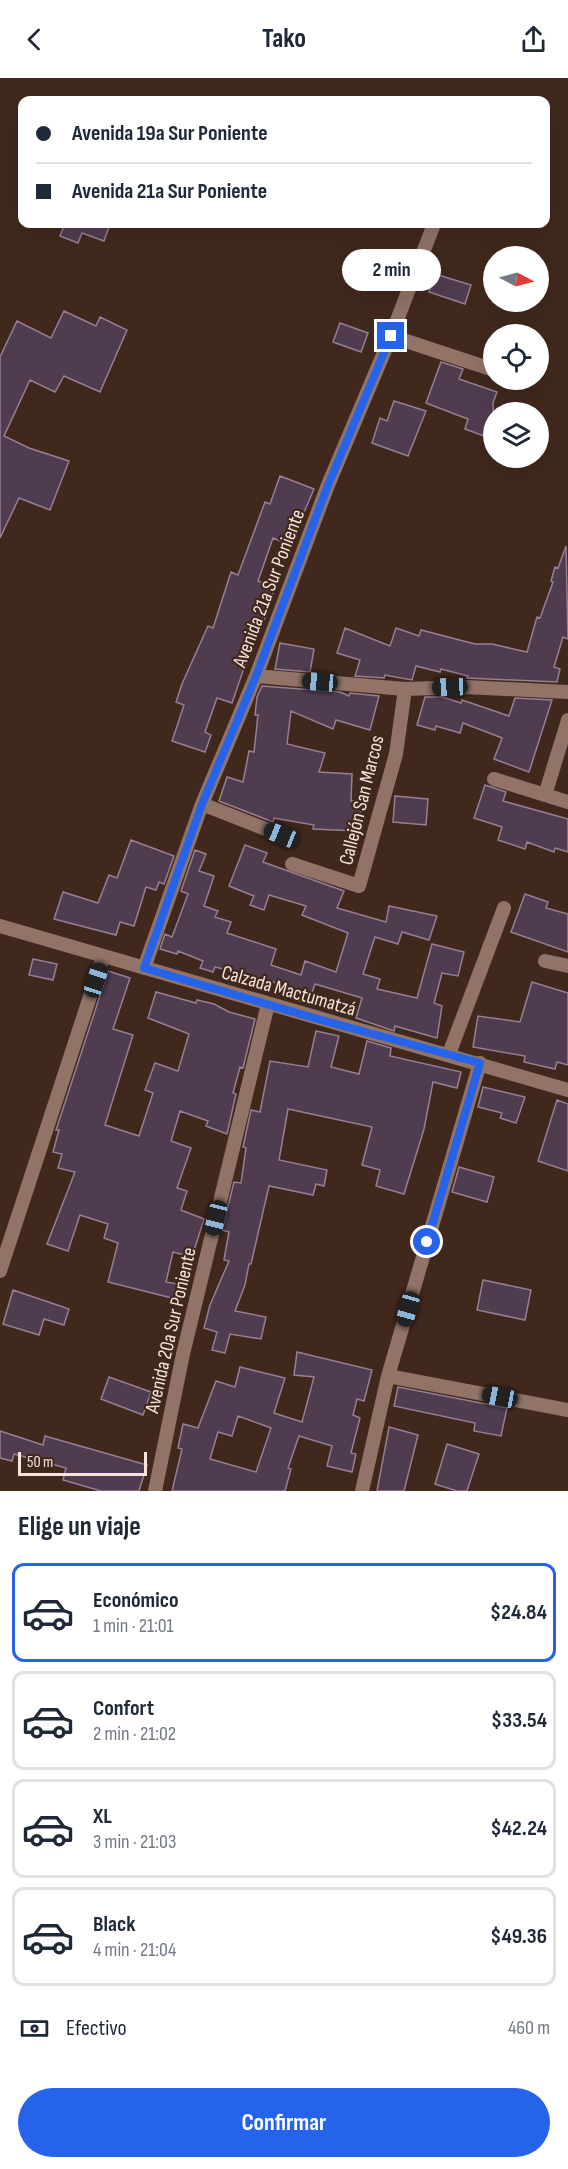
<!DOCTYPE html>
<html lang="es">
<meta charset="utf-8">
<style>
:root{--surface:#fff;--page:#f6f6f7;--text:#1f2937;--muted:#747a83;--line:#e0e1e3;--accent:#2563eb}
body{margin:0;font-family:"Sofia Sans Condensed",sans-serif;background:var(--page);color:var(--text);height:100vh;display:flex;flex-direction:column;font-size:22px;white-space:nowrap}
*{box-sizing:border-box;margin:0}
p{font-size:20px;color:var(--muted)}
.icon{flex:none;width:33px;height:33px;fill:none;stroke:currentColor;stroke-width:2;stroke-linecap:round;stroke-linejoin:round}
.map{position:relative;height:1413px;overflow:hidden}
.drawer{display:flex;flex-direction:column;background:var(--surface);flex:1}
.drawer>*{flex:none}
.hud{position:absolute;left:18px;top:18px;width:532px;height:132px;border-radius:12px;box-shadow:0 6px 24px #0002;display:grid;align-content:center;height:132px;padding:0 18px;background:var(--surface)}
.needle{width:39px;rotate:96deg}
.tools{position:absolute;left:483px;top:168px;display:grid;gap:12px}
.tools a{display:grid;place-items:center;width:66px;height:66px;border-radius:50%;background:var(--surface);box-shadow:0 6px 24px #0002;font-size:30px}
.scale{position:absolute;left:18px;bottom:15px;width:129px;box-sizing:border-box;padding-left:6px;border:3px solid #f5e4dd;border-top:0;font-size:16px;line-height:21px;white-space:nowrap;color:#f5e4dd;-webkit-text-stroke:4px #41281d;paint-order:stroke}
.end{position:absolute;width:27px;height:27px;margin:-14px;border:8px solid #2563eb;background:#fff;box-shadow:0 0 0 3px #fff}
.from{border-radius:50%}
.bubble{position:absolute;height:42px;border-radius:21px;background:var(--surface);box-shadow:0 6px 24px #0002;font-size:20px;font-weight:700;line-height:42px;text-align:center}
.car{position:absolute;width:18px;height:36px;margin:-18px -9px;border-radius:8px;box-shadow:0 0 4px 2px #0007;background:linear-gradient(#222 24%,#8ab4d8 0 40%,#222 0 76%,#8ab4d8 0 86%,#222 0)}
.hud b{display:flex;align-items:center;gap:21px;height:57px;font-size:22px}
.hud b+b{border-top:2px solid var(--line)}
.hud i{width:15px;height:15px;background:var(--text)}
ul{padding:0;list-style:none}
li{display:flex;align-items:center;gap:18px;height:99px;margin:0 12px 9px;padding:0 6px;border:3px solid var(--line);border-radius:12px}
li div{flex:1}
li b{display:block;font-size:22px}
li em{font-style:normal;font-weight:700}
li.on{border-color:var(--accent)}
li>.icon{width:54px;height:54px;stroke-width:1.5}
h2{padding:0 18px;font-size:27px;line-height:72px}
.pay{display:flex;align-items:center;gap:15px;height:66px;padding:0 18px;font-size:22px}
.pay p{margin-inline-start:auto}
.action{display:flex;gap:12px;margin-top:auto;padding:12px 18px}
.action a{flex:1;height:69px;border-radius:36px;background:var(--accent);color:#fff;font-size:24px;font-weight:700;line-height:69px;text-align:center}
header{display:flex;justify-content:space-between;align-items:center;height:78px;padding:0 18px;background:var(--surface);font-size:27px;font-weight:700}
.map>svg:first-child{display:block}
.building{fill:#503c4f;stroke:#967f95;stroke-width:1.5;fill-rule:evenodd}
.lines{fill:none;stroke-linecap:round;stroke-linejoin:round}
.minor{stroke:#917367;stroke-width:14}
.route{stroke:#2563eb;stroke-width:8}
.labels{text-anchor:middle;stroke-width:4.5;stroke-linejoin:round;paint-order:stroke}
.street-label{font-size:20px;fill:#f5e4dd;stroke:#41281d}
</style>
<header><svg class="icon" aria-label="back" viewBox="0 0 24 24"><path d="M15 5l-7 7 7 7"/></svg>Tako<svg class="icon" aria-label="share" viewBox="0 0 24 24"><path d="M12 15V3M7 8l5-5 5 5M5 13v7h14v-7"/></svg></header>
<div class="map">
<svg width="568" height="1413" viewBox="0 0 568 1413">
<rect width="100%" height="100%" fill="#41281d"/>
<path class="building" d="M 62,146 L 110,146 L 104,163 L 82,155 L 78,165 L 60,158 L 64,148 Z
M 435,196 L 471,207 L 465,226 L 429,214 Z
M 64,233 L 96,248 L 100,239 L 127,252 L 100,314 L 64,298 L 55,314 L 30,302 L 4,358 L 29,370 L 69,383 L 50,432 L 19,420 L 0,460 L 0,279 L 17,243 L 51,260 Z
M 340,245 L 368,255 L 361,274 L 333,264 Z
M 441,284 L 463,291 L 459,301 L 497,314 L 493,325 L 494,350 L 490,360 L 465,351 L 468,341 L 426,325 Z
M 394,323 L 426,333 L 408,378 L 372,365 L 380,340 L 387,343 Z
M 280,398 L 314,411 L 290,467 L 273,460 L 258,503 L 275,509 L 263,546 L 259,546 L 232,625 L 217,620 L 205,654 L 211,657 L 205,674 L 172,663 L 184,627 L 176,624 L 182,606 L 208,548 L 213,550 L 231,494 L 238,497 L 265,424 L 270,426 Z
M 566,468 L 568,561 L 563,559 L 554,589 L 560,591 L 557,604 L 467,600 L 468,598 L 441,591 L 440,594 L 416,588 L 412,602 L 385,597 L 384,600 L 355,598 L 360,582 L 337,575 L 345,550 L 390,568 L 396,550 L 419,558 L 421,552 L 475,566 L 492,566 L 527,574 L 537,539 L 540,540 L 553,504 L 551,503 L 555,489 L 558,490 Z
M 280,565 L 314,571 L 310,594 L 275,591 Z
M 262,608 L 340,614 L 349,618 L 350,615 L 379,618 L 370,652 L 336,642 L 333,651 L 291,633 L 287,666 L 325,675 L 319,694 L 352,696 L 351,723 L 362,723 L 358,753 L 313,751 L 314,747 L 274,740 L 273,744 L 219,723 L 227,699 L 243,704 L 249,673 L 254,674 L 258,637 L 255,637 L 257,619 Z
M 425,619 L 442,619 L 461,625 L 462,622 L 509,638 L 515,620 L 552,622 L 529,694 L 494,681 L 502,660 L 463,645 L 460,655 L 436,648 L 435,652 L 417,647 Z
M 485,707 L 506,714 L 503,723 L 568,741 L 568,774 L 555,770 L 554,774 L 527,764 L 525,771 L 498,762 L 502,749 L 474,740 Z
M 395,718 L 428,721 L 426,747 L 393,744 Z
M 131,762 L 174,778 L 164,806 L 159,804 L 156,812 L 146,809 L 134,848 L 120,844 L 116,857 L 54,841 L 63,814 L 98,825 L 109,797 L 117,800 Z
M 245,767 L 267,775 L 263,784 L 344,813 L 337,830 L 386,844 L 389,828 L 437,838 L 429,862 L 402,854 L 398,866 L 375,859 L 363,896 L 380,901 L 377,911 L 417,920 L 432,866 L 464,874 L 458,898 L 442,895 L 434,925 L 442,928 L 437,960 L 395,948 L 394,953 L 356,940 L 362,920 L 315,906 L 308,926 L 282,917 L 285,907 L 215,889 L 213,894 L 200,890 L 203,883 L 178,873 L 177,876 L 160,871 L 165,856 L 172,859 L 188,816 L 181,813 L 195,772 L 206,776 L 199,793 L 214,798 L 204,828 L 218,833 L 215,839 L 231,844 L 227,855 L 276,871 L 271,887 L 301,897 L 305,883 L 336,894 L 348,855 L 302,837 L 306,828 L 269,817 L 264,832 L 250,827 L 254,818 L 229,808 Z
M 525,816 L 548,824 L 546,830 L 568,836 L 568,874 L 511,854 Z
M 33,881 L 57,886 L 53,902 L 29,897 Z
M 108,893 L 130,900 L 113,951 L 133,957 L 105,1047 L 139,1058 L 153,1015 L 145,1012 L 155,985 L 178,993 L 189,956 L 148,940 L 156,914 L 196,925 L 197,922 L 214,926 L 229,934 L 255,941 L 243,990 L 240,989 L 233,1015 L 236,1016 L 227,1056 L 206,1048 L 208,1043 L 180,1033 L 171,1063 L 191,1070 L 177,1110 L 187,1113 L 181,1132 L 204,1141 L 192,1179 L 173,1174 L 166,1204 L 183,1207 L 180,1222 L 108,1204 L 118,1165 L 104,1160 L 108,1146 L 80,1137 L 68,1173 L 47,1166 L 75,1094 L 58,1090 L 62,1076 L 53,1074 L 59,1052 L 56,1052 Z
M 532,904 L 568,915 L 568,987 L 557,984 L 555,991 L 524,984 L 525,978 L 473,969 L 478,938 L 520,944 Z
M 316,953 L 339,958 L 331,989 L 359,996 L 367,963 L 391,970 L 390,978 L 461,994 L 457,1010 L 433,1004 L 424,1051 L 404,1116 L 376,1108 L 380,1092 L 362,1087 L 372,1049 L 288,1031 L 279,1082 L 327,1092 L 324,1108 L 316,1106 L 313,1117 L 269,1108 L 251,1186 L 249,1186 L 245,1207 L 235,1233 L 266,1239 L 261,1261 L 230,1256 L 225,1275 L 212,1272 L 217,1254 L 204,1250 L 210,1227 L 229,1183 L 224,1182 L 229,1154 L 222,1152 L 234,1104 L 241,1105 L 246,1070 L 243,1069 L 251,1032 L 260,1034 L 270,983 L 308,989 Z
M 483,1009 L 525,1019 L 516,1045 L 500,1040 L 502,1035 L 478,1029 Z
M 557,1022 L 568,1026 L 568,1093 L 538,1083 Z
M 459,1089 L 494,1099 L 487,1124 L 452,1114 Z
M 483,1202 L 531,1212 L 525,1242 L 477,1232 Z
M 13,1212 L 69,1231 L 64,1247 L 44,1241 L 39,1257 L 3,1246 Z
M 297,1274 L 372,1292 L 364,1323 L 357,1321 L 353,1337 L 360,1340 L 351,1375 L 356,1376 L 352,1394 L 327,1388 L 332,1368 L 299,1358 L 288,1390 L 291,1391 L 285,1413 L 172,1413 L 182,1371 L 178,1370 L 183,1346 L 198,1350 L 216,1303 L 235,1309 L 240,1289 L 285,1300 L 274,1335 L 302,1344 L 314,1299 L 294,1297 ZM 238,1338 L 271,1350 L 256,1394 L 210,1381 L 218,1354 L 232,1358 Z
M 109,1299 L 151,1314 L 143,1337 L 101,1321 Z
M 398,1309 L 507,1330 L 501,1358 L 474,1353 L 475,1345 L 394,1328 Z
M 389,1349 L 418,1357 L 404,1413 L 377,1413 Z
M 0,1353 L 43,1367 L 45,1358 L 147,1387 L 139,1413 L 101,1413 L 63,1402 L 66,1390 L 14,1376 L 12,1383 L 0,1380 Z
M 447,1366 L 479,1376 L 467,1413 L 457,1413 L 435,1406 Z"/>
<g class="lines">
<path class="minor" d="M 391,258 L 494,292
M 256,598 L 405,611 L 465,609 L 568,614
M 494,701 L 568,724
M 545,717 L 568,642
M 202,726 L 281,757
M 292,786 L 359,808 L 396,676 L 405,611
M 0,848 L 568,1012
M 545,883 L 568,888
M 144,890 L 202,726 L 256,598 L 328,407 L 391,258 L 434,146
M 449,976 L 504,830
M 0,1193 L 103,879
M 388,1298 L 568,1332
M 155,1413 L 183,1276 L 268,926
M 362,1413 L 388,1298 L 480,985"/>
</g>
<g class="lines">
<path class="route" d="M 391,258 L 328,407 L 256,598 L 202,726 L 144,890 L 321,942 L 480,985 L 427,1164"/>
</g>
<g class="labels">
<g class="street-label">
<text transform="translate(268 510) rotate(-69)" y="7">Avenida 21a Sur Poniente</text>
<text transform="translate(361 722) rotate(-76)" y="7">Callejón San Marcos</text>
<text transform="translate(289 912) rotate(16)" y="7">Calzada Mactumatzá</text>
<text transform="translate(170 1252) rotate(-77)" y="7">Avenida 20a Sur Poniente</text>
</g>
</g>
</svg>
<div class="tools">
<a><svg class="needle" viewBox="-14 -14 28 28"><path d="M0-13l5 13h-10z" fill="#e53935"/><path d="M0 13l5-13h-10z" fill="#747a83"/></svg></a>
<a><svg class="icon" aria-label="locate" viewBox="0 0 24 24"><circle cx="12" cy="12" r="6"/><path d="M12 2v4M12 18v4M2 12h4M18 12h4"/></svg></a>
<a><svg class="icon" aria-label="layers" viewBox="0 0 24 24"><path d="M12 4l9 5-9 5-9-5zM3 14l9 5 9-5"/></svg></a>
</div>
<div class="scale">50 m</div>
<i class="end from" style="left:427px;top:1164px"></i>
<i class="end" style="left:391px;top:258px"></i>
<div class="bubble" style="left:342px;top:171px;width:99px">2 min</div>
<i class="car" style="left:320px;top:604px;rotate:275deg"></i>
<i class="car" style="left:450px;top:609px;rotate:268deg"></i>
<i class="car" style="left:281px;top:757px;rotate:292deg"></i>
<i class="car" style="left:96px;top:902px;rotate:18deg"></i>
<i class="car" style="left:216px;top:1140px;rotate:194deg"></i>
<i class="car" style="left:408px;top:1231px;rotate:196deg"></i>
<i class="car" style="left:500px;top:1319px;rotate:281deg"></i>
<div class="hud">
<b><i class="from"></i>Avenida 19a Sur Poniente</b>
<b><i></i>Avenida 21a Sur Poniente</b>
</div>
</div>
<section class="drawer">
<h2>Elige un viaje</h2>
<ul>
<li class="on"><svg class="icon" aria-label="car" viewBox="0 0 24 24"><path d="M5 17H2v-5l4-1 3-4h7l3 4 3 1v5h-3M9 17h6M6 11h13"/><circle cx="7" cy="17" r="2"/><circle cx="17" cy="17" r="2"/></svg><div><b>Económico</b><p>1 min · 21:01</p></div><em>$24.84</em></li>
<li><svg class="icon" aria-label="car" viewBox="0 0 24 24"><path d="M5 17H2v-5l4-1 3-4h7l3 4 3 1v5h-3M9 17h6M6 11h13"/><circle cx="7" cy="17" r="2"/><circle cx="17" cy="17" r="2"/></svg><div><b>Confort</b><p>2 min · 21:02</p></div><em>$33.54</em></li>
<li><svg class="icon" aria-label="car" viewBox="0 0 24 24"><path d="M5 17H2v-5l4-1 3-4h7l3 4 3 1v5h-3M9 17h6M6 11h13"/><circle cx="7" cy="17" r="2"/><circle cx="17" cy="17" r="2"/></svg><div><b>XL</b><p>3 min · 21:03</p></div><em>$42.24</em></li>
<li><svg class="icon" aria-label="car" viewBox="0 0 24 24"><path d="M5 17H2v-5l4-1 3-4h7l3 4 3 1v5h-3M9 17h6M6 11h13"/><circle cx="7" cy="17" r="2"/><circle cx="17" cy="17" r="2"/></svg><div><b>Black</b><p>4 min · 21:04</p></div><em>$49.36</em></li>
</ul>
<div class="pay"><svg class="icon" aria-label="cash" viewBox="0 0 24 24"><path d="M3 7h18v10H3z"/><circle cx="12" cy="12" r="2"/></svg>Efectivo<p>460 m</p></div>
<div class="action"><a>Confirmar</a></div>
</section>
